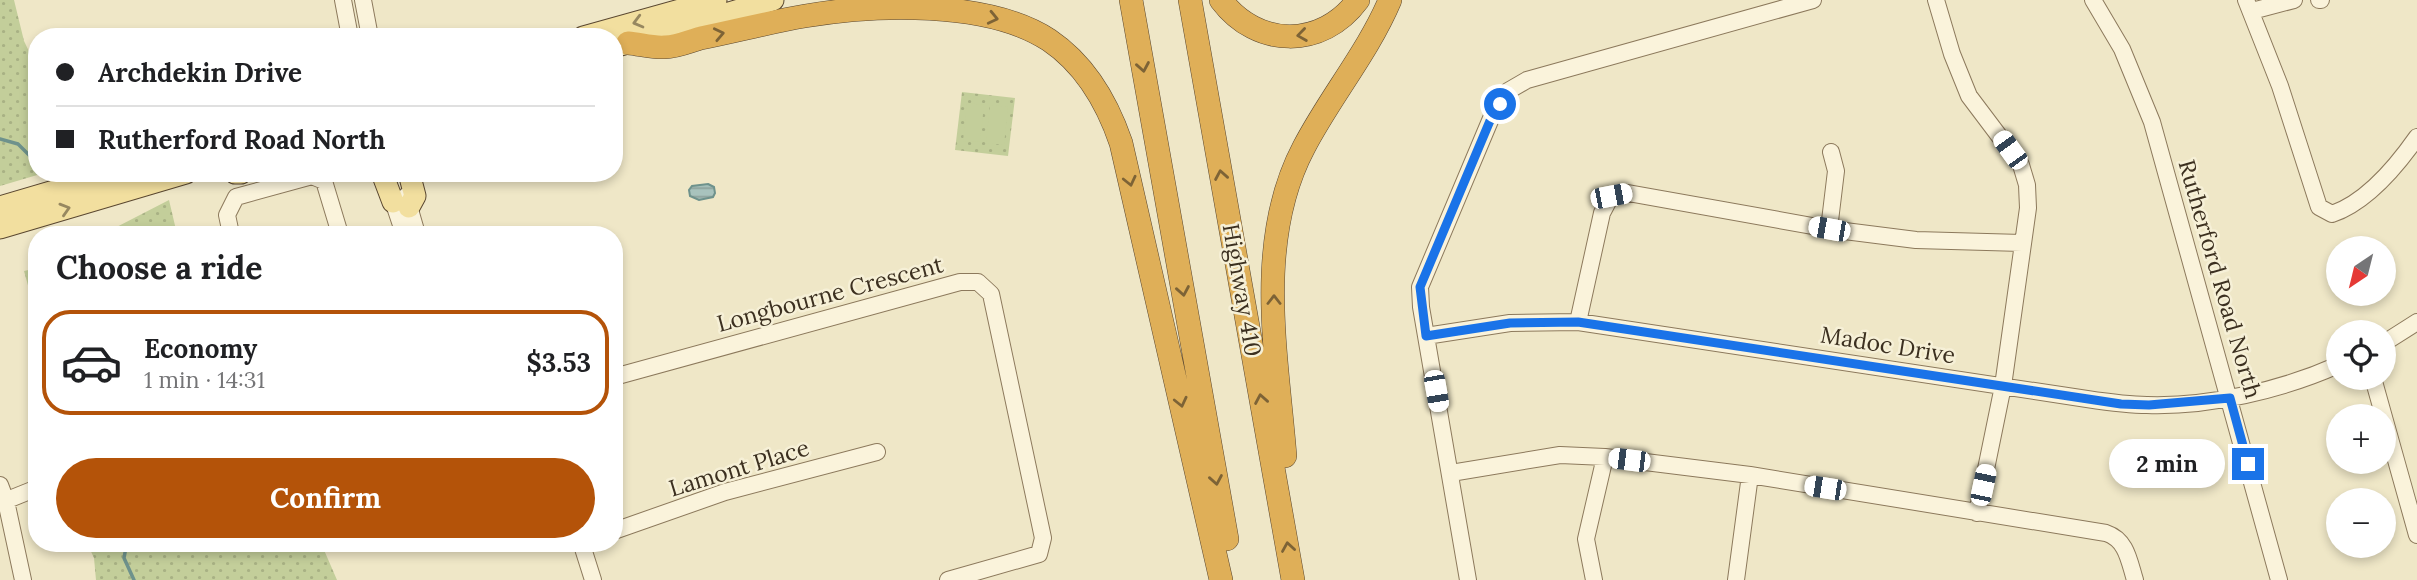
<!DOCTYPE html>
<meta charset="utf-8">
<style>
:root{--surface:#fff;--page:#f2f2f2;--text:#202124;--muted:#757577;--line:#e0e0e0;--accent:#b45309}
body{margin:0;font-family:Lora,serif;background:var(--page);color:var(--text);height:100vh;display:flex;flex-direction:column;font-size:26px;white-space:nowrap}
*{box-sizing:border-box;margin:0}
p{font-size:23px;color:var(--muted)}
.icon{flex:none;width:38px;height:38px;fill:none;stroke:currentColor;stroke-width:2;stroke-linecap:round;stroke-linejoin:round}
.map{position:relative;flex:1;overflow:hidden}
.panel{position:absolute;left:28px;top:226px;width:595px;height:326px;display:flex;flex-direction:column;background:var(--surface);border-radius:28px;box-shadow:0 4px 10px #0003}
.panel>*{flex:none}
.banner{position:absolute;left:28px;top:28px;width:595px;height:154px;border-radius:28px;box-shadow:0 4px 10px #0003;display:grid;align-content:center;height:154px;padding:0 28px;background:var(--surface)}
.needle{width:46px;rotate:215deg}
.fabs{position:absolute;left:2326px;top:236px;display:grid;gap:14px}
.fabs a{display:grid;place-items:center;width:70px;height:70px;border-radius:50%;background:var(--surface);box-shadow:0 4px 10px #0003;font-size:35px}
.end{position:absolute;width:32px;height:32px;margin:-16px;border:9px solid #1a73e8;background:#fff;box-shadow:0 0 0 4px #fff}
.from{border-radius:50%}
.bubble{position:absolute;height:49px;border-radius:24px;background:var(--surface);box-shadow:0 4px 10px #0003;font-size:23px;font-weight:800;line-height:49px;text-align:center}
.car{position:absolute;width:21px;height:42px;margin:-21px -10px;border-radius:9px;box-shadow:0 0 5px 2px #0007;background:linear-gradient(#fff 24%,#345 0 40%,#fff 0 76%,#345 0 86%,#fff 0)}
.banner b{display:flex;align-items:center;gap:24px;height:66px;font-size:26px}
.banner b+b{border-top:2px solid var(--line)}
.banner i{width:18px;height:18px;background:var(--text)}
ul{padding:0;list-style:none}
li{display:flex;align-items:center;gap:21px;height:105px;margin:0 14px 10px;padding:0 14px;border:4px solid var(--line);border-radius:28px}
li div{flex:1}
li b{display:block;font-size:26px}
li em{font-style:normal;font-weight:800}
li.on{border-color:var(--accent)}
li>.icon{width:63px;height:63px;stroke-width:1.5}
h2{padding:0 28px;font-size:32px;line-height:84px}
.cta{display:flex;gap:14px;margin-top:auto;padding:14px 28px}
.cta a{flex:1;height:80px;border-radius:42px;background:var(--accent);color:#fff;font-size:28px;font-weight:800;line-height:80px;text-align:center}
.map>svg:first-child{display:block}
.park{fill:url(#park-dots)}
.pitch{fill:#c3ce9a}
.water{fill:url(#water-rules);stroke:#6e928c;stroke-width:2}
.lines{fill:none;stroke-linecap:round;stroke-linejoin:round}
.stream{stroke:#6e928c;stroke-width:3.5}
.minor-casing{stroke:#8c795c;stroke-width:18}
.major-casing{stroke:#5a4730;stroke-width:23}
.highway-casing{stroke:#5a4730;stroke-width:24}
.minor{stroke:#faf3db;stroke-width:16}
.major{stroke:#f2df9f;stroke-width:21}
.highway{stroke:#dfaf58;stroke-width:23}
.oneway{stroke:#7d6336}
.oneway2{stroke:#978860}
.route{stroke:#1a73e8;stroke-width:9}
.labels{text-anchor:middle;stroke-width:5;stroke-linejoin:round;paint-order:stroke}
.street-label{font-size:23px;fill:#3c3020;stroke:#f6f0d7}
</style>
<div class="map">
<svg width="2417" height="580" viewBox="0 0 2417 580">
<defs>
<pattern id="park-dots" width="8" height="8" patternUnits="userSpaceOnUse" patternTransform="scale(1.75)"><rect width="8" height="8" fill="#c3ce9a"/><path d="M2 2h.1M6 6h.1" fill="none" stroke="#a8b184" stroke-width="1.8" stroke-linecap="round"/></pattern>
<pattern id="water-rules" width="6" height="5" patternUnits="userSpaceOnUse" patternTransform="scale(1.75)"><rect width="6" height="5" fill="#a8c3bd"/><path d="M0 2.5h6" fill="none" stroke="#8a9f99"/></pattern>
</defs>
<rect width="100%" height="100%" fill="#efe7c7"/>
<path class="park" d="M 0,0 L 14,0 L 24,41 L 37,68 L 37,173 L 44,173 L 0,186 Z
M 962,92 L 1015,98 L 1008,156 L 955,150 Z
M 169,200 L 177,234 L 103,234 Z
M 37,268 L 37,318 L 24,271 Z
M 87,543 L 321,543 L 337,580 L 96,580 L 94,558 Z"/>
<path class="pitch" d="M 967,103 L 984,105 L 980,142 L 963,141 Z
M 990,105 L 1008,107 L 1004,145 L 986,143 Z"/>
<path class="water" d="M 708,184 L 714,187 L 715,193 L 713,197 L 699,200 L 690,196 L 689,190 L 692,186 Z"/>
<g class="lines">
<path class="stream" d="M 0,139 L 18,144 L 32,158
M 127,542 L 124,558 L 134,580"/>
<g class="minor-casing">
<path id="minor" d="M 343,0 L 350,37
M 363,0 L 370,37
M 1936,0 L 1952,54 L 1969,96 L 2021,165 L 2027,185 L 2028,208 L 2003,386 L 1977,513
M 2093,0 L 2122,49 L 2152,122 L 2279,580
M 2246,0 L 2280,86 L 2319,207 L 2332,214 C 2367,202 2396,167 2417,137
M 2319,0 L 2321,0
M 2252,11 L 2294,0
M 390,192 L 404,234
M 406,196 L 417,234
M 1829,229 L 1836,171 L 1831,152
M 231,234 L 227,215 L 236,197 L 312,176 L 324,181 L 340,234
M 1578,322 L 1602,213 L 1611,196 L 1628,193 L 1829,229 L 1916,240 L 2022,243
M 1426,336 L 1510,323 L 1578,322 L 2087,399 C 2107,402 2127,405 2147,405 C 2209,407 2282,390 2338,365
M 2384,343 L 2417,322
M 614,377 L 960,282 L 978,282 L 991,294 L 1043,538 L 1039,554 L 948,580
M 2373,378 L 2417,535
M 1451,473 L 1560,455 L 1605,457 L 1750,475 L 2106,533 C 2127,540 2129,561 2135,580
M 0,485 L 6,501 L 23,580
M 0,503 L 37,488
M 614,531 L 725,492 L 877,452
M 581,542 L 593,580
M 1468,580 L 1421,307 L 1420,287 L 1492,116 L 1508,91 L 1527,80 L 1813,0
M 1594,580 L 1586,539 L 1605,457
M 1736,580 L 1750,475"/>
</g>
<g class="major-casing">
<path id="major" d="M 583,37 L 716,0
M 614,47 L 773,0
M 235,173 L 241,173
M 382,173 L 393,202
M 409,173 L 415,196 L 409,207
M 0,207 L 115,173
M 0,228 L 186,173"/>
</g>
<g class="highway-casing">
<path id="highway" d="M 1131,0 L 1227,539
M 1190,0 L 1293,580
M 1221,0 C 1257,48 1322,49 1358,0
M 628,43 C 640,44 653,48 665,47 C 677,47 690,41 701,38 C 736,31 770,22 805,16 C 875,4 988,0 1049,40 C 1086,65 1107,102 1121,143 L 1221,580
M 1285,456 C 1277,355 1254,241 1304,147 C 1330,97 1368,52 1390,0"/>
</g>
<use href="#minor" class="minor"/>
<use href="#major" class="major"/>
<use href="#highway" class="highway"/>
</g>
<defs><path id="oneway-chevron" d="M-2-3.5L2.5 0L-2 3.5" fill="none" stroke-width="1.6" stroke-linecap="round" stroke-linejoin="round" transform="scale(1.75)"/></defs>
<g class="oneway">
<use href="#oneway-chevron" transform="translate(993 18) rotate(13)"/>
<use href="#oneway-chevron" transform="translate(719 34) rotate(-12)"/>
<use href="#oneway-chevron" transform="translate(1302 35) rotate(172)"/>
<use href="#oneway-chevron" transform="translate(1143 67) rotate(80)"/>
<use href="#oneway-chevron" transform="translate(1221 175) rotate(-100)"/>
<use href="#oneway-chevron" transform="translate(1130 181) rotate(77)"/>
<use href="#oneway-chevron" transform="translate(1183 291) rotate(80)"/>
<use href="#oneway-chevron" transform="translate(1274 300) rotate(-90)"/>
<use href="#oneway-chevron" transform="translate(1261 399) rotate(-100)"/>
<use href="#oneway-chevron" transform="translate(1181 402) rotate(77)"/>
<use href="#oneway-chevron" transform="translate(1216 480) rotate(80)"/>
<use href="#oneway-chevron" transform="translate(1288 547) rotate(-99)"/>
</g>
<g class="oneway2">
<use href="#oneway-chevron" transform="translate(638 22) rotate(165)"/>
<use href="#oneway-chevron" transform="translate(65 209) rotate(-17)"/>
</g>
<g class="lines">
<path class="route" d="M 1500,104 L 1492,116 L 1420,287 L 1426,336 L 1510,323 L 1578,322 L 2121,404 L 2149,405 L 2230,398 L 2248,464"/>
</g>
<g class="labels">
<g class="street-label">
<text transform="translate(2220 279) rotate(74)" y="8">Rutherford Road North</text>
<text transform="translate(1242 290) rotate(80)" y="8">Highway 410</text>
<text transform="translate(830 294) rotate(-15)" y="8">Longbourne Crescent</text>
<text transform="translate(1888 345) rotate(9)" y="8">Madoc Drive</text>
<text transform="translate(739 468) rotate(-17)" y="8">Lamont Place</text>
</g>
</g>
</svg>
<div class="fabs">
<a><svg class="needle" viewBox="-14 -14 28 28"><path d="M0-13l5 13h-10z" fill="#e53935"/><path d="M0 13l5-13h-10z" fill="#757577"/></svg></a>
<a><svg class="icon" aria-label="locate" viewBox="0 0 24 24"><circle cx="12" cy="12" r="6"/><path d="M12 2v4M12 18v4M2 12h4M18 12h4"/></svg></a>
<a>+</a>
<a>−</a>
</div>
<i class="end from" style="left:1500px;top:104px"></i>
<i class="end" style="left:2248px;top:464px"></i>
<div class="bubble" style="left:2109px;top:439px;width:116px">2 min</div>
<i class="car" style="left:2010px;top:150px;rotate:324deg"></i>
<i class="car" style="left:1611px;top:196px;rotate:79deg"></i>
<i class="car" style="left:1829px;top:229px;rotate:280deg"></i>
<i class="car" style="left:1436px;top:391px;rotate:170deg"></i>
<i class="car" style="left:1629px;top:460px;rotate:277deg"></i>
<i class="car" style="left:1983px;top:485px;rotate:12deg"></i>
<i class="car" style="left:1825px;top:488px;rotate:279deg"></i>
<div class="banner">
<b><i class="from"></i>Archdekin Drive</b>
<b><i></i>Rutherford Road North</b>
</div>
<section class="panel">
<h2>Choose a ride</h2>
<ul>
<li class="on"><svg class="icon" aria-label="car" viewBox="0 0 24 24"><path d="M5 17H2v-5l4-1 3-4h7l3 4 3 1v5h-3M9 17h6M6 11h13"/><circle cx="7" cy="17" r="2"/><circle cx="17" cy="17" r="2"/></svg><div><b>Economy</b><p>1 min · 14:31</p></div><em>$3.53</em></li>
</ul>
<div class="cta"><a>Confirm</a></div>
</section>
</div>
